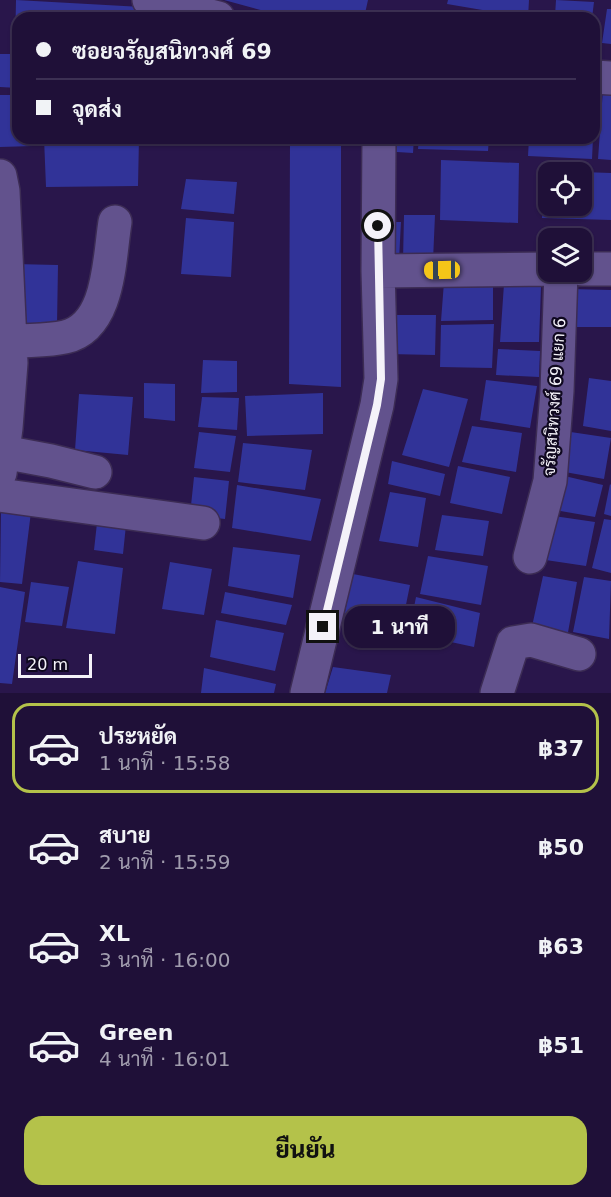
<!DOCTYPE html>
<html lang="th">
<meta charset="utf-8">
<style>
:root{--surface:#1f1038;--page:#2c1e43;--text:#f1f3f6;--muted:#a19dae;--line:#3c3053;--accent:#b4c24a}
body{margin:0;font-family:"DejaVu Sans",Sarabun,sans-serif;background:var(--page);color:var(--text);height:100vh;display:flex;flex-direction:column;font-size:22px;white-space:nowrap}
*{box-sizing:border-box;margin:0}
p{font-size:20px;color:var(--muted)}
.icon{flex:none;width:33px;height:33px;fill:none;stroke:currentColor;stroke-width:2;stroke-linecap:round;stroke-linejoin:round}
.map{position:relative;height:693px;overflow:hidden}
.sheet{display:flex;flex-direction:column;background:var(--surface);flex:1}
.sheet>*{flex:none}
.hud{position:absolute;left:12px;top:12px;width:588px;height:132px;border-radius:18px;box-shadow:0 2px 4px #0004,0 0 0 2px var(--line);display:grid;align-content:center;height:132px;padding:0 24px;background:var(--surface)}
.buttons{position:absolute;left:538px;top:162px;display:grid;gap:12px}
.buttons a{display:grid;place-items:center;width:54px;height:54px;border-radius:12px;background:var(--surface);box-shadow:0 2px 4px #0004,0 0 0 2px var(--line);font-size:30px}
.scale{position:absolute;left:18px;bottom:15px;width:74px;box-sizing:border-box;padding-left:6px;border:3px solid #f4f2f9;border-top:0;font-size:16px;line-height:21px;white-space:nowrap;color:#f4f2f9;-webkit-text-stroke:4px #0f081f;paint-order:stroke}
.end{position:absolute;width:27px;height:27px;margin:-14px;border:8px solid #f4f2f9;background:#111;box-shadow:0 0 0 3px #111}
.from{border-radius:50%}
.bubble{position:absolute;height:42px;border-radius:18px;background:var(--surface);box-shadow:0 2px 4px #0004,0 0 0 2px var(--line);font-size:20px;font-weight:800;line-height:42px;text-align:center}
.car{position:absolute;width:18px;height:36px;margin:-18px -9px;border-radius:8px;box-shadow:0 0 4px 2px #0007;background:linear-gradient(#f5c518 24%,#345 0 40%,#f5c518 0 76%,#345 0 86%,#f5c518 0)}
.hud b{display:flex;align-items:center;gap:21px;height:57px;font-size:22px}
.hud b+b{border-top:2px solid var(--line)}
.hud i{width:15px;height:15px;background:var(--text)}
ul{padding:10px 0 0;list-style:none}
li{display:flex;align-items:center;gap:18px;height:90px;margin:0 12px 9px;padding:0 12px;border:3px solid transparent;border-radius:18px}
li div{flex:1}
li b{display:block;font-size:22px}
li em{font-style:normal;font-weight:800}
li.active{border-color:var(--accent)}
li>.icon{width:54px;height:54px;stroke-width:1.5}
.cta{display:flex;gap:12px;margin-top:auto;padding:12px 24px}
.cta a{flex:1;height:69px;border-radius:18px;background:var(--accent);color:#111;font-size:24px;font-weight:800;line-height:69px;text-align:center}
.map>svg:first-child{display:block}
.building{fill:#313398}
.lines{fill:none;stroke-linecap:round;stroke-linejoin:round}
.minor-casing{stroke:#3c2c54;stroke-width:36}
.minor{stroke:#62528d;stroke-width:33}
.route{stroke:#f4f2f9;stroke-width:8}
.labels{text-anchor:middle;stroke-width:4.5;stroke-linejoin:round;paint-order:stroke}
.street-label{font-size:16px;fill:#f4f2f9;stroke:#0f081f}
</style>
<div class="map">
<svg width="611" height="693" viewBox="0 0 611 693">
<rect width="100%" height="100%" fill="#29164b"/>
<path class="building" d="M 16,0 L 142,7 L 142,18 L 18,18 L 18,49 L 15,49 Z
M 224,0 L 368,0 L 364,18 L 290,18 Z
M 448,0 L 529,0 L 528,18 L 500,18 L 500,13 L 447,4 Z
M 556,0 L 594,2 L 592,18 L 555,16 Z
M 607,9 L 611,9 L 611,44 L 602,43 Z
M 0,54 L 18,54 L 18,88 L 0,87 Z
M 603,89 L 611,89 L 611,160 L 598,159 Z
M 0,95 L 18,95 L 18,138 L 33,138 L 33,146 L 0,147 Z
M 44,138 L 139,138 L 138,186 L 46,187 Z
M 382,138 L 414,138 L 413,153 L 381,151 Z
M 419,138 L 489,138 L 488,151 L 418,149 Z
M 529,138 L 593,138 L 592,159 L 528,156 Z
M 290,140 L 341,142 L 341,387 L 289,384 Z
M 441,160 L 519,163 L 518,223 L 440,220 Z
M 545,172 L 549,172 L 549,206 L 582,206 L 582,172 L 611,173 L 611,220 L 542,218 Z
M 186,179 L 237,182 L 234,214 L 181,209 Z
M 404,215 L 435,215 L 433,261 L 403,261 Z
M 186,218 L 234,222 L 231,277 L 181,274 Z
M 382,222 L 401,222 L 399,260 L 381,260 Z
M 14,264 L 58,265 L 57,325 L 15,325 Z
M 444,282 L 493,282 L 493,320 L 441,321 Z
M 504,284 L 541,287 L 539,342 L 500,342 Z
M 569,289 L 611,290 L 611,327 L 569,327 Z
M 388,315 L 436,315 L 435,355 L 388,354 Z
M 494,324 L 492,368 L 440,367 L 441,325 Z
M 498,349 L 540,351 L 539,377 L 496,375 Z
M 203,360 L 237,361 L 237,392 L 201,393 Z
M 589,378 L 611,381 L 611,431 L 583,426 Z
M 486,380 L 537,386 L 530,428 L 480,420 Z
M 144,383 L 175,384 L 175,421 L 144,418 Z
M 423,389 L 468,399 L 449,467 L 402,455 Z
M 323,393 L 323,434 L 247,436 L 245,396 Z
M 79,394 L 133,397 L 128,455 L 75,450 Z
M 202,397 L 239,398 L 237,430 L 198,427 Z
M 472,426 L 522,433 L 516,472 L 462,462 Z
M 564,431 L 611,438 L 604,479 L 559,471 Z
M 199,432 L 236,436 L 230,472 L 194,468 Z
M 243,443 L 312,450 L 305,490 L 238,482 Z
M 392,461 L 445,474 L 440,496 L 388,484 Z
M 458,466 L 510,477 L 502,514 L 450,503 Z
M 556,474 L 603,485 L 595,517 L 549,509 Z
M 194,477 L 229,481 L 225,519 L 190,515 Z
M 610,484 L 611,485 L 611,516 L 604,514 Z
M 237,485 L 321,499 L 311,541 L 232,528 Z
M 390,492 L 426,498 L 418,547 L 379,541 Z
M 1,508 L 31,512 L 22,584 L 0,582 Z
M 442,515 L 489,521 L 483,556 L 435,550 Z
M 547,515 L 595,522 L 586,566 L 539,559 Z
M 604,519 L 611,520 L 611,573 L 592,568 Z
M 97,523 L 126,525 L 123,554 L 94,550 Z
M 233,547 L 300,555 L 293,598 L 228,586 Z
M 428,556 L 488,566 L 481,605 L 420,594 Z
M 78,561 L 123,568 L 115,634 L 66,628 Z
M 170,562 L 212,569 L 204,615 L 162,609 Z
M 353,574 L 410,585 L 400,634 L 343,621 Z
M 543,576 L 577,582 L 567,638 L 531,631 Z
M 584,577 L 611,581 L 609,639 L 573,632 Z
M 31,582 L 69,587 L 62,626 L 25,622 Z
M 0,587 L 25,592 L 12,684 L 0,683 Z
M 225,592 L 292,605 L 286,625 L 221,613 Z
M 416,597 L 480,613 L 474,647 L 409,633 Z
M 216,620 L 284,633 L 275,671 L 210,657 Z
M 333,667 L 391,675 L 387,693 L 325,693 Z
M 204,668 L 276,684 L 274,693 L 201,693 Z"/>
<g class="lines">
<g class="minor-casing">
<path id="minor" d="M 149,0 L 218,18
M 594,77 L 611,78
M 0,176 L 3,191 L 11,363 L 6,428 L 0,473
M 582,269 L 611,269
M 378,271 L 549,269
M 10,342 C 28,340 48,341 65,337 C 110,327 109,259 115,222
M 3,452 L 51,461 L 95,472
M 0,495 L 203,523
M 530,557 L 550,481 L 557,391 L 561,272
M 307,693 L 377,405 L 381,379 L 378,271 L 379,138
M 497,693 L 513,643 L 531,640 L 579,654"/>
</g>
<use href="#minor" class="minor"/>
</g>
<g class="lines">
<path class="route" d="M 323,627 L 377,405 L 381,379 L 378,226"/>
</g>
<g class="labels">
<g class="street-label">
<text transform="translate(554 397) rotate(-86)" y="6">จรัญสนิทวงศ์ 69 แยก 6</text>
</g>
</g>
</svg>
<div class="buttons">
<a><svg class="icon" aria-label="locate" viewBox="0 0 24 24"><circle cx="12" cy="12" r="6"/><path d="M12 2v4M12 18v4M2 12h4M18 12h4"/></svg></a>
<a><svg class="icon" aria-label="layers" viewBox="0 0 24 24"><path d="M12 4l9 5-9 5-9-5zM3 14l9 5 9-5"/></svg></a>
</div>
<div class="scale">20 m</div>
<i class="end from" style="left:378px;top:226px"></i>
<i class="end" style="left:323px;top:627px"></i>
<div class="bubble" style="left:344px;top:606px;width:111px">1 นาที</div>
<i class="car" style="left:442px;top:270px;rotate:269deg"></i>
<div class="hud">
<b><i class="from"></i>ซอยจรัญสนิทวงศ์ 69</b>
<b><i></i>จุดส่ง</b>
</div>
</div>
<section class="sheet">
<ul>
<li class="active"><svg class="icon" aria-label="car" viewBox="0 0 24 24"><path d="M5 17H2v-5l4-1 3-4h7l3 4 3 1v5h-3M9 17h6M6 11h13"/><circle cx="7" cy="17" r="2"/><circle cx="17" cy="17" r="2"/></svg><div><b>ประหยัด</b><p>1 นาที · 15:58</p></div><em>฿37</em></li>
<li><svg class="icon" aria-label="car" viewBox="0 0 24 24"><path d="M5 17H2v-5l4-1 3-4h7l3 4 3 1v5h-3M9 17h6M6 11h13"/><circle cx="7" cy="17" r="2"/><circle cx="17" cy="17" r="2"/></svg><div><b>สบาย</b><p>2 นาที · 15:59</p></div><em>฿50</em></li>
<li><svg class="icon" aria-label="car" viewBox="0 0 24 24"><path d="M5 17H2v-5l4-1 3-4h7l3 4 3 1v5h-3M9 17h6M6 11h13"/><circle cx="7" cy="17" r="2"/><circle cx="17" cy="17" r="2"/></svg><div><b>XL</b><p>3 นาที · 16:00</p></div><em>฿63</em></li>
<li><svg class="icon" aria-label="car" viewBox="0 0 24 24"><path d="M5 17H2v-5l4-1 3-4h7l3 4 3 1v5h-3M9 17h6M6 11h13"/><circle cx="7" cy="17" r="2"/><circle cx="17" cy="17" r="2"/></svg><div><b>Green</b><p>4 นาที · 16:01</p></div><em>฿51</em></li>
</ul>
<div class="cta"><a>ยืนยัน</a></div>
</section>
